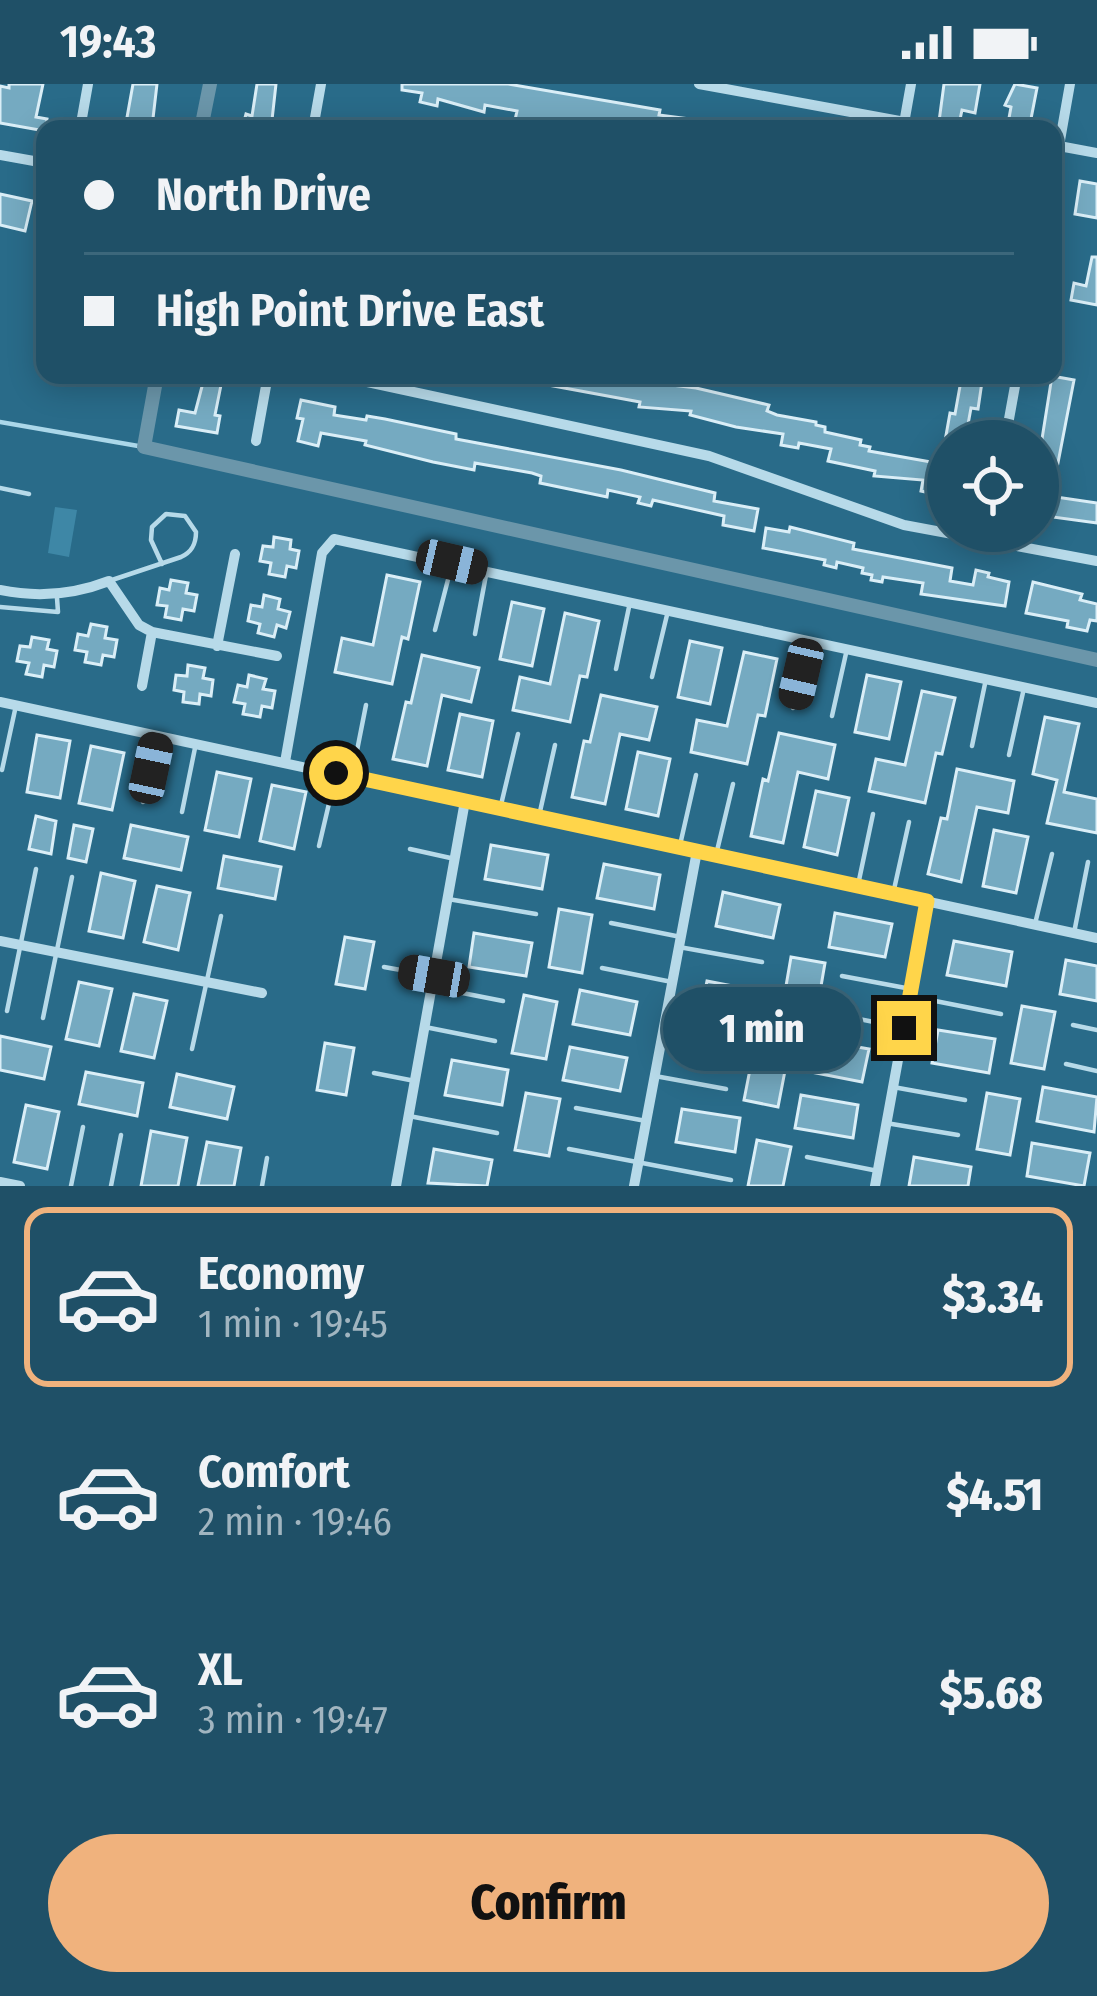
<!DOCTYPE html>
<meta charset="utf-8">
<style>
:root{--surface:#1f5067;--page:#27576d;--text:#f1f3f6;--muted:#a1b5c0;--line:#3c677b;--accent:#f0b27d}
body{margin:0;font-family:"Fira Sans Condensed",sans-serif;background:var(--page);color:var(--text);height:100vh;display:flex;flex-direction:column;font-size:45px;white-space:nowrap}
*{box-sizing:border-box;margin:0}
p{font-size:39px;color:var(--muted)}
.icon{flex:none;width:66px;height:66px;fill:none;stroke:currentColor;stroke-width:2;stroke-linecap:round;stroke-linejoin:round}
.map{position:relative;height:1102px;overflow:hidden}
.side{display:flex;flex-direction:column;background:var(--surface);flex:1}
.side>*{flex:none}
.top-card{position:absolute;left:36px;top:36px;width:1026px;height:264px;border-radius:24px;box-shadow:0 6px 30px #0003,0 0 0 3px var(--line);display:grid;align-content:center;height:264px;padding:0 48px;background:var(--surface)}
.fabs{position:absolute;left:927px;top:336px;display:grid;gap:24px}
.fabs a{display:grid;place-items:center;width:132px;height:132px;border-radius:50%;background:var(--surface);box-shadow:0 6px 30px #0003,0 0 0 3px var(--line);font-size:60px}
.end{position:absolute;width:54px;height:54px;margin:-27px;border:15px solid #ffd54a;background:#111;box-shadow:0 0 0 6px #111}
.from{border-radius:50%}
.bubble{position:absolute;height:84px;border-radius:42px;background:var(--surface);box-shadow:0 6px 30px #0003,0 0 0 3px var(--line);font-size:39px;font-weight:800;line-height:84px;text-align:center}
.car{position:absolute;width:36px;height:72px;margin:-36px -18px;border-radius:15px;box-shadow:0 0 9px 3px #0007;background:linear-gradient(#222 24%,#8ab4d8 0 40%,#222 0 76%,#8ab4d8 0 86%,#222 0)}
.top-card b{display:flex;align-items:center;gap:42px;height:114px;font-size:45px}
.top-card b+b{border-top:3px solid var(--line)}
.top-card i{width:30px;height:30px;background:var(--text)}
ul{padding:21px 0 0;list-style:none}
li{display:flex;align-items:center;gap:36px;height:180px;margin:0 24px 18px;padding:0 24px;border:6px solid transparent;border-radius:24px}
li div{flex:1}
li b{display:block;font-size:45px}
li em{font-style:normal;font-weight:800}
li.active{border-color:var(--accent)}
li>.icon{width:108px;height:108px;stroke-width:1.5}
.cta{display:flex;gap:24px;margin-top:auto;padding:24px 48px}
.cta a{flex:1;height:138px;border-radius:72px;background:var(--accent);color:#111;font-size:48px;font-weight:800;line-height:138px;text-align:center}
.status{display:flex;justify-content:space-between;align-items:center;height:84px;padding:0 60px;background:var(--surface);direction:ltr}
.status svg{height:33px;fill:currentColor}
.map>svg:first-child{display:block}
.garden{fill:#3e87a6}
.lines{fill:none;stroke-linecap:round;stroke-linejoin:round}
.stream{stroke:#abd7e9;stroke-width:4.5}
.canal{stroke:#6b96aa;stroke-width:14}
.building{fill:#75aac1;stroke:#daeef7;stroke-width:3}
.service{stroke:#b7dae9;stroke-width:4.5}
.minor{stroke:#b7dae9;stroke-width:10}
.route{stroke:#ffd54a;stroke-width:15}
</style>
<div class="status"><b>19:43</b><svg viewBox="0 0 49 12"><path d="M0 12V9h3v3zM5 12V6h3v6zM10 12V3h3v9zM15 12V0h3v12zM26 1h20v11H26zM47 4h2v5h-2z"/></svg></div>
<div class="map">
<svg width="1097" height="1102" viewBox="0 0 1097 1102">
<rect width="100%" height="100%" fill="#296b89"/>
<path class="garden" d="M 55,423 L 77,426 L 69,473 L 48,469 Z"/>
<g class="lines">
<path class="stream" d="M 0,338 L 144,363"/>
<path class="canal" d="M 201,45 L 210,0
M 157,291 L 144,363 L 1097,576"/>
</g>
<path class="building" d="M 9,0 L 43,0 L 36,33 L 47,35 L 45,47 L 0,39 L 0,2 L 9,4 Z
M 133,0 L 157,0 L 152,43 L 126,39 Z
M 257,0 L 276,0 L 271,45 L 242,45 L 246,30 L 252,32 Z
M 402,0 L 508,0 L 660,26 L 659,31 L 721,39 L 720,45 L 615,45 L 616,41 L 582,35 L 580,45 L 564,45 L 564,41 L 515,36 L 517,27 L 485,21 L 484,28 L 438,15 L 437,22 L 420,18 L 422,9 L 402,6 Z
M 944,0 L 980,0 L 975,29 L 962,26 L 958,45 L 938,45 Z
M 1015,0 L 1037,4 L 1029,45 L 1007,45 L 1011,23 L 1005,21 Z
M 1080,97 L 1097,100 L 1097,134 L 1075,130 Z
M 0,110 L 32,117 L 25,147 L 0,141 Z
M 1092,173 L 1097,173 L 1097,221 L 1071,216 L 1074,199 L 1086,202 Z
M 205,291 L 223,291 L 215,331 L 220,332 L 217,349 L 176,342 L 179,326 L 195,329 Z
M 522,291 L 623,291 L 622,295 L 696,304 L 769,321 L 767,327 L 777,331 L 816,338 L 816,341 L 825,343 L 825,348 L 861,356 L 860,361 L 870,363 L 869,367 L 948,381 L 948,413 L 921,407 L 923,396 L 874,392 L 875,387 L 828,377 L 831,365 L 799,359 L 798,364 L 781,361 L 783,350 L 736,343 L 690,331 L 691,327 L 639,323 L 640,318 L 521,296 Z
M 962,291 L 983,291 L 978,325 L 971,324 L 965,357 L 945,357 L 950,329 L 955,330 Z
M 1052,292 L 1074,296 L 1057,384 L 1038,380 Z
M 301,316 L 335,323 L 334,331 L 366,336 L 367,332 L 385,335 L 456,350 L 456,355 L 621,386 L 715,409 L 714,417 L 758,425 L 754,447 L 723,441 L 724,432 L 653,416 L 651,422 L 638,419 L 640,413 L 608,406 L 607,413 L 540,399 L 541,392 L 532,389 L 475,379 L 474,386 L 433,378 L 365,361 L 366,357 L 321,349 L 318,362 L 298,357 L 303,335 L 297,334 Z
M 1043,403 L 1058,405 L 1056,413 L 1097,419 L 1097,439 L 1038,431 L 1038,410 L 1042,410 Z
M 790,443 L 854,459 L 853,465 L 952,484 L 950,497 L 973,501 L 976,486 L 989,489 L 988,493 L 1009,498 L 1005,522 L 921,510 L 923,499 L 883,493 L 882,498 L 871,496 L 872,491 L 862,489 L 863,484 L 837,478 L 836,484 L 824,481 L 825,476 L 763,464 L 766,444 L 789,448 Z
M 274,453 L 291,456 L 290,465 L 299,467 L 296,484 L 287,482 L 285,493 L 269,490 L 271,479 L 260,477 L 263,462 L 273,463 Z
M 387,491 L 420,498 L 408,555 L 402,553 L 392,600 L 335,588 L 342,554 L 373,561 Z
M 171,496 L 188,499 L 186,509 L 197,511 L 194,527 L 183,525 L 181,536 L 165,533 L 167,522 L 157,521 L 160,504 L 169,506 Z
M 1033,498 L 1082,510 L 1080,516 L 1097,520 L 1097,537 L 1090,536 L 1087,547 L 1067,543 L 1068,537 L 1026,529 Z
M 264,511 L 280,515 L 278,525 L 290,528 L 286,544 L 277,541 L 274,553 L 258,549 L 260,540 L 248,537 L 251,521 L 262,523 Z
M 512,518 L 544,525 L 532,582 L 500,575 Z
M 565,529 L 599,537 L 587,593 L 580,592 L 570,638 L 513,626 L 520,593 L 550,600 Z
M 91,540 L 107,543 L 105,554 L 117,556 L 114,573 L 103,571 L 101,581 L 85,578 L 87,568 L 75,566 L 78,550 L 88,552 Z
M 32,553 L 49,556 L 47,565 L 57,567 L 54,583 L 44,581 L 42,593 L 26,590 L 29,579 L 17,577 L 20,562 L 30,563 Z
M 690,557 L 722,564 L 710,620 L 678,613 Z
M 744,568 L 777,575 L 765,632 L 758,631 L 747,680 L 691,668 L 697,636 L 727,642 Z
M 422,571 L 479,584 L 471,618 L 442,611 L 427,682 L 393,675 L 406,618 L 411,619 Z
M 188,581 L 205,584 L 203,594 L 213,596 L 211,612 L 200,610 L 199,620 L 183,618 L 184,608 L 174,606 L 176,591 L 187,592 Z
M 249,591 L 266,595 L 263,605 L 275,607 L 272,624 L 262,622 L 260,633 L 243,630 L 245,620 L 234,618 L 238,601 L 247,603 Z
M 867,591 L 901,598 L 889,655 L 855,648 Z
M 922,607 L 955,614 L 942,670 L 936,669 L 925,719 L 869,707 L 876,675 L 905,681 Z
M 601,611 L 657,623 L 649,656 L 620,650 L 605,720 L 572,713 L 584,657 L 590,658 Z
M 460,630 L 493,637 L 482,693 L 448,686 Z
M 1045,633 L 1079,640 L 1064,708 L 1097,715 L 1097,749 L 1047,739 L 1057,696 L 1033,690 Z
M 779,649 L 835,661 L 828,695 L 798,688 L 783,759 L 751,752 L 763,695 L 768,697 Z
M 37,651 L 70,657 L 60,714 L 27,708 Z
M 91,662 L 124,669 L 112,726 L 79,719 Z
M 638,668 L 670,675 L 658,732 L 626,725 Z
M 957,685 L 1014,697 L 1008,729 L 977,723 L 961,798 L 928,790 L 941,734 L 947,735 Z
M 217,688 L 251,695 L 239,753 L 205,746 Z
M 272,701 L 306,708 L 294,765 L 260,757 Z
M 816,707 L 849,714 L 837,771 L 804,763 Z
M 36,732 L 56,737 L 51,770 L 29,765 Z
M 74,741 L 93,745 L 86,778 L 68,774 Z
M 131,741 L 188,753 L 181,786 L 124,774 Z
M 994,746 L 1028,753 L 1016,809 L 983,802 Z
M 491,761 L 548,771 L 542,805 L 485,795 Z
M 224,772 L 281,783 L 275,815 L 218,804 Z
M 604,780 L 660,791 L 654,825 L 597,814 Z
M 101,789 L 135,797 L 123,854 L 89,847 Z
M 157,802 L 190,809 L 178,866 L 144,858 Z
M 723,808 L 780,821 L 773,854 L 716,842 Z
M 559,825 L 592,831 L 582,889 L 549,883 Z
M 835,829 L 892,840 L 885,873 L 829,863 Z
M 474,849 L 532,859 L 526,892 L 469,883 Z
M 345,853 L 374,858 L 365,905 L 336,900 Z
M 954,857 L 1012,868 L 1006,902 L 947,891 Z
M 791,873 L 825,879 L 815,937 L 781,931 Z
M 1066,876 L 1097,882 L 1097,917 L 1060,910 Z
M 707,897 L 764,908 L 757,942 L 700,930 Z
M 79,898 L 112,905 L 99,962 L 66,955 Z
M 580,906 L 637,918 L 630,951 L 573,940 Z
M 134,910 L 167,917 L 154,974 L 121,967 Z
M 524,911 L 557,918 L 546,975 L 512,969 Z
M 1022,922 L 1055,928 L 1044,985 L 1011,979 Z
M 938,946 L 995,955 L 989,989 L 932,979 Z
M 0,952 L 51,963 L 44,995 L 0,986 Z
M 812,955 L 869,965 L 862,998 L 806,987 Z
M 325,959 L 354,964 L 346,1011 L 317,1006 Z
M 755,960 L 789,966 L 778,1023 L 744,1016 Z
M 570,963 L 627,974 L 620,1007 L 563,996 Z
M 452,976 L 508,986 L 502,1021 L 445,1011 Z
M 86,988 L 143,999 L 137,1032 L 79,1020 Z
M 177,990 L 234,1003 L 227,1035 L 170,1023 Z
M 1043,1003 L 1097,1013 L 1094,1048 L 1037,1037 Z
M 526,1009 L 560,1015 L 549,1072 L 515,1066 Z
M 987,1009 L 1020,1015 L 1010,1071 L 977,1065 Z
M 801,1011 L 858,1021 L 853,1054 L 795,1044 Z
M 26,1021 L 59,1028 L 47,1085 L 14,1078 Z
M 682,1025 L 740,1034 L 735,1068 L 676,1058 Z
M 151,1047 L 187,1054 L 178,1102 L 141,1102 Z
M 757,1056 L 791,1063 L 783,1102 L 748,1102 Z
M 207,1058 L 241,1064 L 234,1102 L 198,1102 Z
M 1032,1059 L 1090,1069 L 1084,1102 L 1027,1092 Z
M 434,1065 L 492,1076 L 487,1102 L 428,1099 Z
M 914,1073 L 971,1083 L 968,1102 L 909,1102 Z"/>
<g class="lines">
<path class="service" d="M 0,404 L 29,410
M 109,497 L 181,473 C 192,468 196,460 196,448 L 185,432 L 166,430 L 152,443 L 151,456 L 162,480
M 0,523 L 58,528 L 57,514
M 435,546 L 451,484
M 475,550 L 486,491
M 616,585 L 629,523
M 652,593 L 667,531
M 793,624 L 807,562
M 832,632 L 847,565
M 972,662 L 986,595
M 1009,671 L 1024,604
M 2,686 L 15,626
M 352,692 L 366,621
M 143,718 L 156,656
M 500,725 L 518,650
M 182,728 L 195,664
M 539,732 L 555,661
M 680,761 L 696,691
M 319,762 L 335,694
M 410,765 L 455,775
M 716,771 L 733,700
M 858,801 L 873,730
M 893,810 L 909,738
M 448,815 L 536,830
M 611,839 L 681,853
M 1035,840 L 1052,770
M 1074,849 L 1088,778
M 679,863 L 762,878
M 384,883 L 434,892
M 602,884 L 672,898
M 842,892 L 911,905
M 432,903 L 503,917
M 910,912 L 1001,930
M 7,927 L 36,785
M 834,930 L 899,943
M 43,934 L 72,793
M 1073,941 L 1097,946
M 425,943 L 495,957
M 663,948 L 735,962
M 192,965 L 221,832
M 1066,980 L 1097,987
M 374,989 L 415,997
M 655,992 L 726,1005
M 893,1003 L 965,1016
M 576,1024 L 646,1037
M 409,1032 L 497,1049
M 886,1039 L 958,1051
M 569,1065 L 731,1096
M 807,1073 L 878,1087
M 71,1102 L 83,1043
M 111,1102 L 121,1051
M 262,1102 L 267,1074"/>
<path class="minor" d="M 699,0 L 905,38
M 80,45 L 88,0
M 313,45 L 321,0
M 903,45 L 911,0
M 1059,62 L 1097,69
M 0,71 L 45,79
M 1053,96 L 1070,0
M 335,291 L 709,372 L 904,441 L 1097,477
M 256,357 L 268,291
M 1005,357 L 1017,291
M 0,506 C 38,514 73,511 109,497 L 139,541 L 152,548 L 277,572
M 217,562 L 235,470
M 142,602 L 152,548
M 0,618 L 1097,854
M 285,678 L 322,469 L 334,455 L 1097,619
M 0,857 L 262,909
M 0,1098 L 20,1102
M 396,1102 L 465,717
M 634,1102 L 697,767
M 875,1102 L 927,817"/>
</g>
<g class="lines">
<path class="route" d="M 336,689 L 927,817 L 904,944"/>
</g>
</svg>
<div class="fabs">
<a><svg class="icon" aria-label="locate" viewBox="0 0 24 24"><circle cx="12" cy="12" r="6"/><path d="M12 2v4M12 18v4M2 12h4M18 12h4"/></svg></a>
</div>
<i class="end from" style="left:336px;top:689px"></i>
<i class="end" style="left:904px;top:944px"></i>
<div class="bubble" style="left:663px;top:903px;width:198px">1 min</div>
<i class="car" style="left:452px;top:478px;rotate:103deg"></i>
<i class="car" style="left:801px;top:590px;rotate:193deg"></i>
<i class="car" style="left:151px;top:684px;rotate:12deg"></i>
<i class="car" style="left:434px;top:892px;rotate:280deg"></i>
<div class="top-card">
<b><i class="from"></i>North Drive</b>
<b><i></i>High Point Drive East</b>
</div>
</div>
<section class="side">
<ul>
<li class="active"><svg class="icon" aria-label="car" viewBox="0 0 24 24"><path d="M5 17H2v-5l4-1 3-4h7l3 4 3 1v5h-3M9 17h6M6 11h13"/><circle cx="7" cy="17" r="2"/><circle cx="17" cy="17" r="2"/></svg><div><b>Economy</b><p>1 min · 19:45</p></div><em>$3.34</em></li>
<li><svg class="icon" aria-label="car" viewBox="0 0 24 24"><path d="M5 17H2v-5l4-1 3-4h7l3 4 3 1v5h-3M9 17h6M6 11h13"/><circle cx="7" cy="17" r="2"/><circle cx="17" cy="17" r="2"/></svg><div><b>Comfort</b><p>2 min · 19:46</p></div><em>$4.51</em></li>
<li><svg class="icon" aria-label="car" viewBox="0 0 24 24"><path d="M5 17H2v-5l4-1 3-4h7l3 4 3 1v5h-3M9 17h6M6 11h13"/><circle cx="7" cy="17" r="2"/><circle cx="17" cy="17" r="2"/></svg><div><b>XL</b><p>3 min · 19:47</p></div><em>$5.68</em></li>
</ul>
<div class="cta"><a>Confirm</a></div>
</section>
